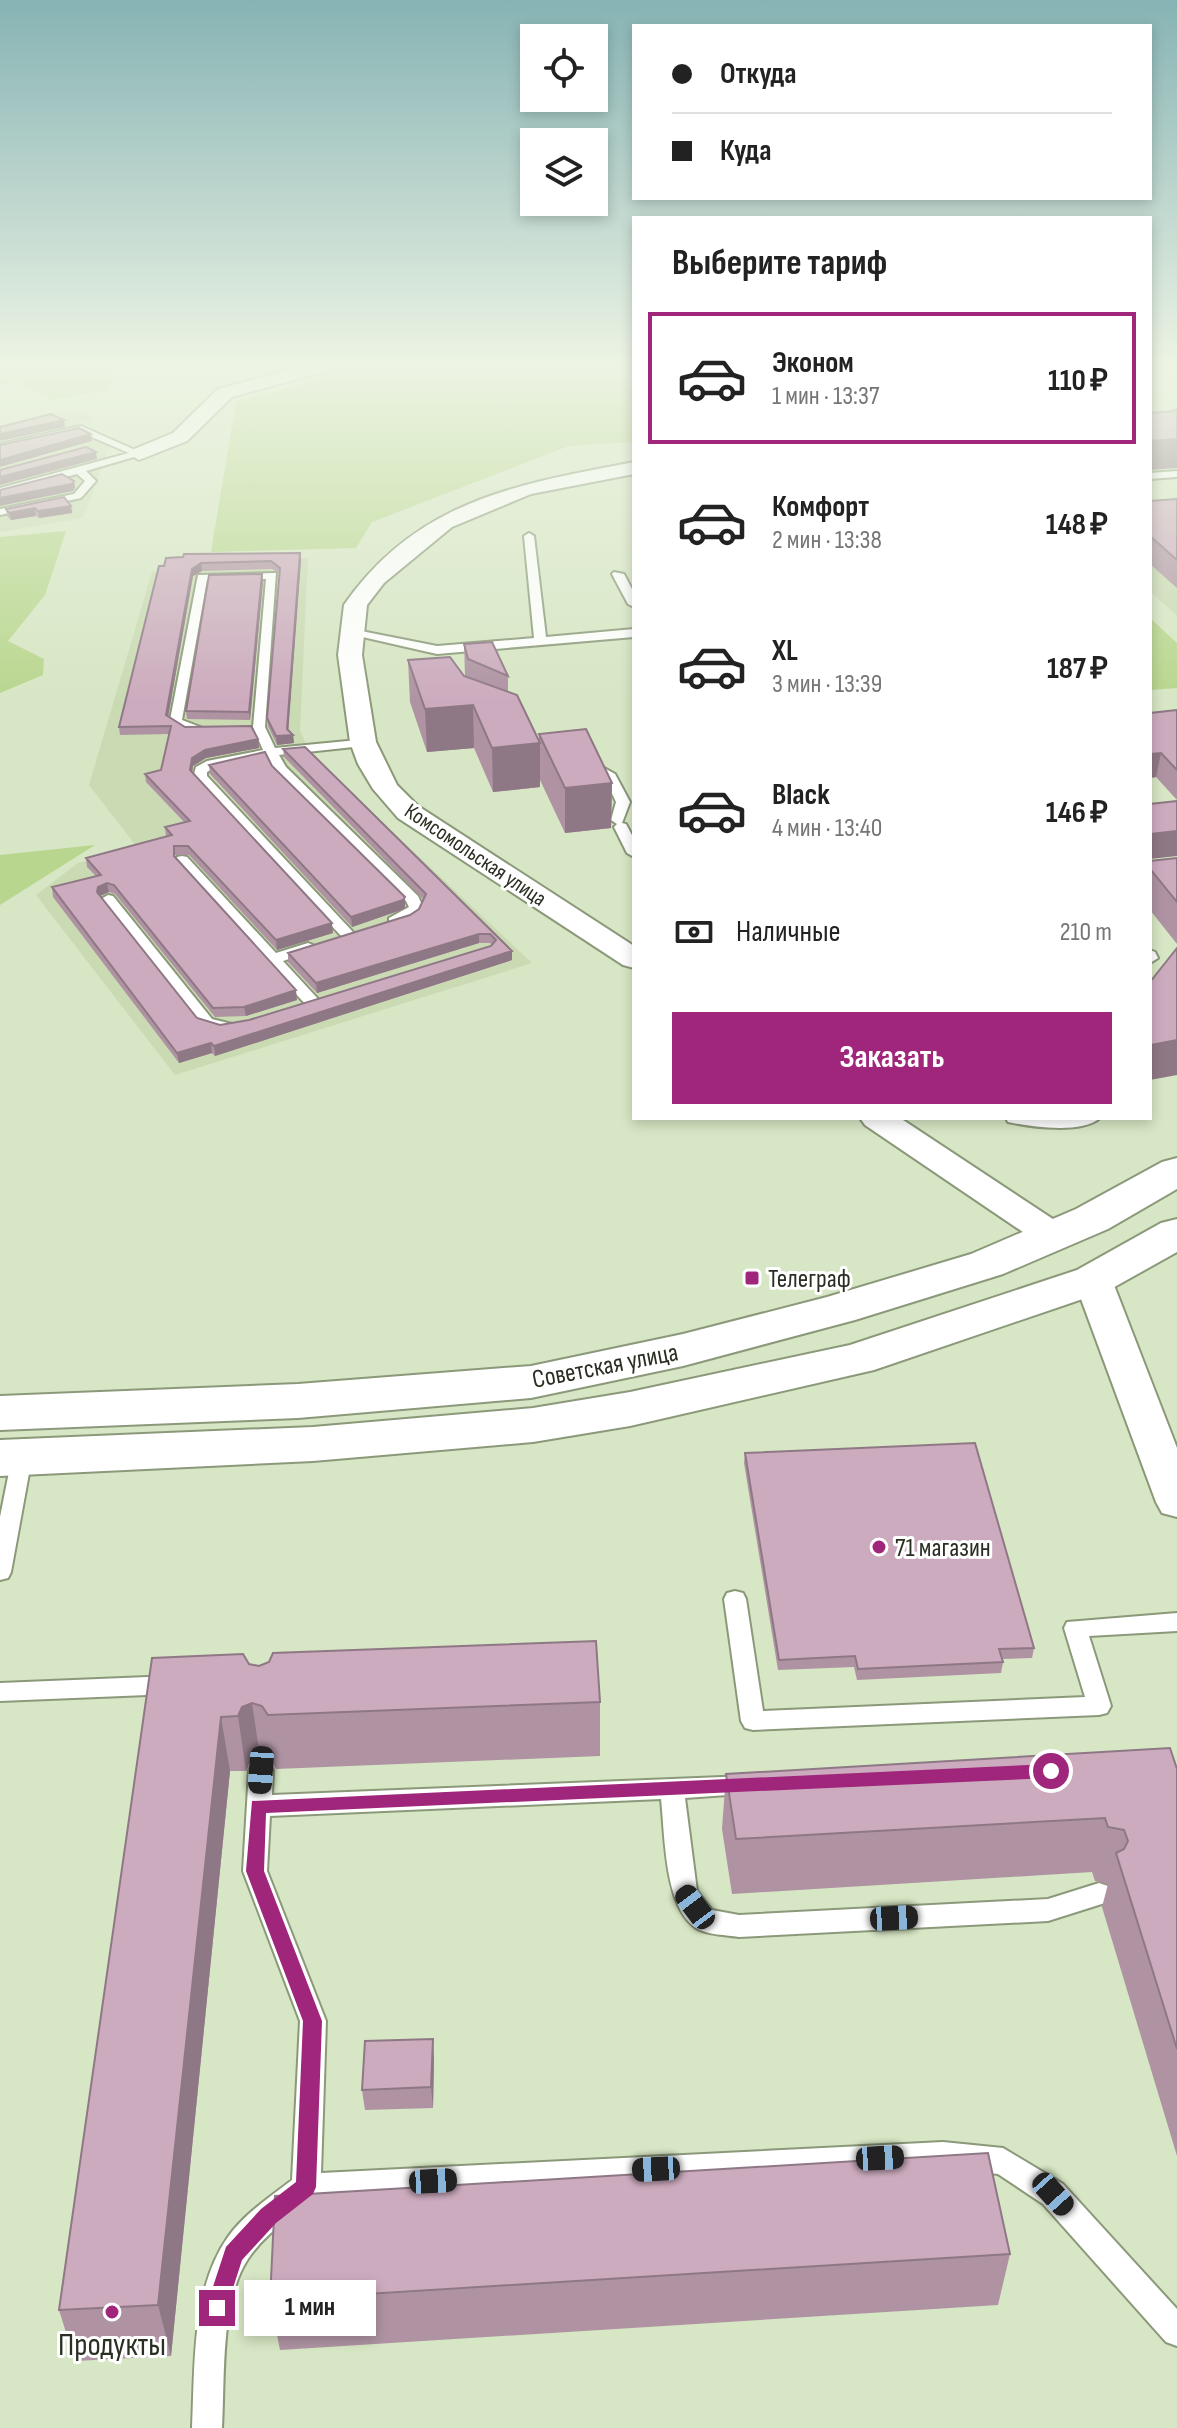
<!DOCTYPE html>
<html lang="ru">
<meta charset="utf-8">
<style>
:root{--surface:#fff;--page:#f2f2f2;--text:#222;--muted:#767676;--line:#e0e0e0;--accent:#a0267c}
body{margin:0;font-family:"Sofia Sans Condensed",sans-serif;background:var(--page);color:var(--text);height:100vh;display:flex;flex-direction:column;font-size:30px;white-space:nowrap}
*{box-sizing:border-box;margin:0}
p{font-size:26px;color:var(--muted)}
.icon{flex:none;width:44px;height:44px;fill:none;stroke:currentColor;stroke-width:2;stroke-linecap:round;stroke-linejoin:round}
.map{position:relative;flex:1;overflow:hidden}
.sheet{position:absolute;left:632px;top:216px;width:520px;height:904px;display:flex;flex-direction:column;background:var(--surface);border-radius:0px;box-shadow:0 4px 12px #0003}
.sheet>*{flex:none}
.guide{position:absolute;left:632px;top:24px;width:520px;height:176px;border-radius:0px;box-shadow:0 4px 12px #0003;display:grid;align-content:center;height:176px;padding:0 40px;background:var(--surface)}
.buttons{position:absolute;left:520px;top:24px;display:grid;gap:16px}
.buttons a{display:grid;place-items:center;width:88px;height:88px;border-radius:0px;background:var(--surface);box-shadow:0 4px 12px #0003;font-size:40px}
.end{position:absolute;width:36px;height:36px;margin:-18px;border:10px solid #a0267c;background:#fff;box-shadow:0 0 0 4px #fff}
.from{border-radius:50%}
.bubble{position:absolute;height:56px;border-radius:0px;background:var(--surface);box-shadow:0 4px 12px #0003;font-size:26px;font-weight:700;line-height:56px;text-align:center}
.car{position:absolute;width:24px;height:48px;margin:-24px -12px;border-radius:10px;box-shadow:0 0 6px 2px #0007;background:linear-gradient(#222 24%,#8ab4d8 0 40%,#222 0 76%,#8ab4d8 0 86%,#222 0)}
.guide b{display:flex;align-items:center;gap:28px;height:76px;font-size:30px}
.guide b+b{border-top:2px solid var(--line)}
.guide i{width:20px;height:20px;background:var(--text)}
ul{padding:0;list-style:none}
li{display:flex;align-items:center;gap:24px;height:132px;margin:0 16px 12px;padding:0 24px;border:4px solid transparent;border-radius:0px}
li div{flex:1}
li b{display:block;font-size:30px}
li em{font-style:normal;font-weight:700}
li.on{border-color:var(--accent)}
li>.icon{width:72px;height:72px;stroke-width:1.5}
h2{padding:0 40px;font-size:36px;line-height:96px}
.pay{display:flex;align-items:center;gap:20px;height:88px;padding:0 40px;font-size:30px}
.pay p{margin-inline-start:auto}
.action{display:flex;gap:16px;margin-top:auto;padding:16px 40px}
.action a{flex:1;height:92px;border-radius:0px;background:var(--accent);color:#fff;font-size:32px;font-weight:700;line-height:92px;text-align:center}
.map>svg:first-child{display:block}
.built{fill:#cadab3}
.green{fill:#b8d68d}
.lines{fill:none;stroke-linecap:round;stroke-linejoin:round}
.lane-casing{stroke:#8b997a;stroke-width:4}
.street-casing{stroke:#8b997a;stroke-width:4}
.secondary-casing{stroke:#8b997a;stroke-width:4}
.lane{fill:#fff;fill-rule:evenodd}
.street{fill:#fff;fill-rule:evenodd}
.secondary{fill:#fff;fill-rule:evenodd}
.wall{fill:#af93a3}
.shaded-wall{fill:#8f7885}
.building{fill:#ccabbe;stroke:#8f7885;stroke-width:2}
.route{fill:#a0267c}
.poi-dot{fill:#a0267c;stroke:#fff;stroke-width:3}
.labels{text-anchor:middle;stroke-width:6;stroke-linejoin:round;paint-order:stroke}
.far-street-label{font-size:22px;fill:#2a2f22;stroke:#fff}
.poi-label{font-size:26px;fill:#2a2f22;stroke:#fff;text-anchor:start}
.street-label{font-size:26px;fill:#2a2f22;stroke:#fff}
.near-poi-label{font-size:32px;fill:#2a2f22;stroke:#fff}
</style>
<div class="map">
<svg width="1177" height="2428" viewBox="0 0 1177 2428">
<rect width="100%" height="100%" fill="#d7e6c4"/>
<path class="built" d="M 80,412 L 95,419 L 75,425 L 111,443 L 83,518 L 0,532 L 0,432 Z
M 1177,511 L 1177,616 L 1150,591 L 1150,513 Z
M 308,558 L 300,731 L 312,756 L 532,963 L 175,1075 L 36,895 L 78,863 L 137,847 L 89,785 L 152,572 L 160,571 L 163,564 L 177,564 L 179,560 Z"/>
<path class="green" d="M 0,362 L 119,362 L 108,390 L 52,400 L 18,381 L 0,385 Z
M 388,362 L 634,362 L 634,442 L 569,446 L 372,522 L 356,548 L 211,552 L 236,401 Z
M 66,531 L 45,595 L 8,641 L 44,659 L 43,675 L 0,693 L 0,537 Z
M 1150,618 L 1177,643 L 1177,688 L 1150,690 Z
M 95,845 L 0,905 L 0,855 Z"/>
<g class="lines">
<g class="lane-casing">
<path id="lane" d="M 81,426 L 144,454 L 86,471 L 96,481 L 81,498 L 0,515 L 0,509 L 74,494 L 85,481 L 77,474 L 0,494 L 0,488 L 129,453 L 80,432 L 0,450 L 0,444 Z
M 1177,471 L 1177,477 L 1150,479 L 1150,473 Z
M 529,533 L 534,536 L 546,637 L 634,629 L 634,637 L 437,654 L 345,633 L 351,629 L 437,646 L 534,638 L 524,536 Z
M 614,572 L 624,574 L 634,593 L 634,607 L 628,604 L 612,574 Z
M 276,573 L 265,727 L 275,748 L 368,739 L 368,745 L 363,746 L 279,755 L 286,767 L 418,896 L 424,909 L 399,924 L 389,924 L 389,918 L 409,907 L 406,901 L 275,772 L 267,757 L 216,767 L 207,772 L 207,776 L 353,932 L 353,938 L 343,938 L 193,777 L 196,767 L 207,761 L 263,750 L 253,727 L 266,579 L 207,580 L 182,720 L 203,728 C 197,735 184,731 175,729 L 170,720 L 198,575 Z
M 588,759 L 615,774 L 630,802 L 622,823 L 626,824 L 634,839 L 634,857 L 627,853 L 614,827 L 617,824 L 611,820 L 616,802 L 605,779 L 581,763 Z
M 182,856 L 187,857 L 276,953 L 308,943 L 313,945 L 313,951 L 283,961 L 319,1000 L 321,1003 L 319,1006 L 307,1006 L 177,863 L 177,857 Z
M 108,895 L 113,896 L 212,1019 L 232,1024 L 234,1027 L 232,1030 L 201,1026 L 103,902 L 101,899 Z
M 1150,950 L 1155,952 L 1158,958 L 1150,963 Z
M 1006,1118 L 1100,1118 C 1082,1134 1031,1127 1008,1122 Z
M 22,1450 L 29,1452 L 32,1457 L 11,1572 L 8,1578 L 0,1580 L 0,1517 L 12,1457 L 15,1452 Z
M 735,1591 L 743,1593 L 746,1599 L 763,1711 L 1085,1697 L 1064,1628 L 1067,1622 L 1177,1613 L 1177,1631 L 1089,1636 L 1111,1706 L 1107,1713 L 1099,1715 L 753,1730 L 745,1728 L 741,1721 L 724,1599 L 727,1593 Z
M 172,1676 L 180,1679 L 184,1685 L 180,1691 L 172,1694 L 0,1701 L 0,1683 Z
M 261,1760 L 269,1763 L 273,1770 L 272,1795 L 747,1776 L 756,1779 L 759,1786 L 756,1793 L 685,1798 L 697,1891 L 712,1910 L 739,1915 L 1048,1899 L 1099,1883 L 1108,1886 L 1112,1894 L 1108,1902 L 1048,1921 L 739,1937 C 727,1935 707,1935 696,1928 C 664,1907 665,1835 661,1799 L 270,1816 L 267,1871 L 326,2021 L 321,2173 L 943,2142 L 1003,2148 L 1063,2184 L 1177,2309 L 1177,2346 L 1166,2342 L 1043,2204 L 998,2174 L 943,2168 L 311,2200 C 289,2218 264,2235 248,2259 C 220,2301 225,2379 222,2428 L 192,2428 C 195,2366 191,2290 228,2237 C 244,2214 270,2197 292,2180 L 300,2021 L 243,1871 L 249,1770 L 253,1763 Z"/>
</g>
<g class="street-casing">
<path id="street" d="M 320,362 L 348,362 L 345,366 L 232,397 L 187,441 L 139,460 L 129,454 L 132,450 L 173,433 L 218,389 Z
M 634,462 L 634,474 L 531,494 L 452,527 L 384,583 L 367,605 L 362,655 L 376,742 L 397,785 L 418,806 L 634,946 L 634,968 L 623,965 L 398,818 L 373,789 L 358,764 L 350,742 L 338,655 L 344,605 C 417,500 518,484 634,462 Z
M 860,1118 L 900,1118 L 1068,1229 L 1073,1237 L 1068,1245 L 1055,1248 L 1042,1245 L 865,1125 Z
M 1093,1268 L 1106,1272 L 1112,1280 L 1177,1448 L 1177,1517 L 1162,1513 L 1156,1502 L 1074,1280 L 1080,1272 Z"/>
</g>
<g class="secondary-casing">
<path id="secondary" d="M 1177,1158 L 1177,1189 L 1108,1229 L 1003,1274 L 855,1320 L 683,1366 L 531,1398 L 298,1418 L 0,1430 L 0,1396 L 298,1384 L 531,1366 L 683,1334 L 827,1297 L 971,1254 L 1076,1209 L 1162,1162 Z
M 1177,1219 L 1177,1252 L 1109,1290 L 874,1370 L 630,1426 L 533,1442 L 313,1461 L 0,1476 L 0,1440 L 313,1427 L 533,1408 L 630,1392 L 850,1345 L 1077,1270 L 1161,1223 Z"/>
</g>
<use href="#lane" class="lane"/>
<use href="#street" class="street"/>
<use href="#secondary" class="secondary"/>
</g>
<path class="wall" d="M 1177,499 L 1177,588 L 1150,564 L 1150,501 Z
M 71,506 L 72,513 L 39,518 L 36,516 L 11,520 L 7,516 L 6,509 Z
M 300,553 L 301,560 L 288,730 L 293,735 L 294,743 L 277,745 L 268,726 L 267,718 L 280,574 L 272,569 L 202,571 L 193,576 L 168,717 L 185,727 L 258,739 L 259,748 L 206,758 L 193,766 L 192,773 L 333,933 L 277,950 L 189,855 L 175,855 L 175,857 L 297,1000 L 246,1016 L 215,1017 L 115,894 L 109,892 L 100,896 L 197,1018 L 220,1025 L 249,1020 L 491,946 L 492,945 L 490,943 L 479,943 L 317,993 L 288,962 L 288,953 L 410,915 L 419,909 L 424,900 L 284,757 L 283,749 L 512,951 L 512,960 L 215,1056 L 212,1053 L 179,1063 L 53,897 L 52,887 L 96,876 L 87,867 L 86,858 L 166,836 L 165,827 L 184,822 L 146,782 L 145,774 L 161,770 L 169,734 L 120,735 L 119,727 L 159,566 Z
M 262,574 L 263,582 L 250,720 L 187,719 L 186,711 Z
M 464,644 L 508,676 L 508,692 L 539,741 L 539,734 L 612,783 L 611,828 L 565,833 L 540,780 L 540,787 L 493,792 L 474,748 L 427,752 L 410,702 L 408,660 L 465,676 Z
M 1177,710 L 1177,800 L 1156,777 L 1150,778 Z
M 209,765 L 272,766 L 405,897 L 405,906 L 404,909 L 352,927 L 210,774 Z
M 1177,858 L 1177,944 L 1150,910 L 1150,861 Z
M 745,1453 L 1034,1648 L 1032,1658 L 1002,1659 L 1003,1662 L 1001,1673 L 857,1680 L 854,1667 L 778,1670 L 744,1463 Z
M 152,1658 L 249,1664 L 600,1702 L 600,1756 L 276,1769 L 270,1760 L 260,1757 L 250,1762 L 246,1771 L 230,1771 L 171,2356 L 75,2361 L 59,2310 Z
M 1177,1769 L 1177,2156 L 1102,1907 L 1108,1884 L 1095,1881 L 1092,1872 L 732,1894 L 722,1829 L 726,1774 Z
M 434,2059 L 433,2108 L 365,2110 L 362,2090 Z
M 1010,2254 L 998,2305 L 280,2350 L 270,2300 Z"/>
<path class="shaded-wall" d="M 64,420 L 65,427 L 0,441 L 0,434 Z
M 91,434 L 92,441 L 0,467 L 0,460 Z
M 1177,439 L 1177,468 L 1150,470 L 1150,441 Z
M 96,452 L 97,459 L 0,485 L 0,477 Z
M 74,481 L 75,488 L 73,491 L 0,506 L 0,498 Z
M 71,506 L 72,513 L 39,518 L 38,511 Z
M 35,508 L 36,516 L 11,520 L 9,513 Z
M 300,553 L 301,560 L 288,735 L 293,735 L 294,743 L 277,745 L 276,736 L 287,729 Z
M 201,563 L 202,571 L 193,576 L 167,723 L 166,715 L 192,569 Z
M 262,574 L 263,582 L 250,720 L 249,712 Z
M 473,705 L 474,748 L 427,752 L 425,709 Z
M 258,739 L 259,748 L 206,758 L 193,766 L 191,779 L 190,770 L 192,758 L 205,750 Z
M 540,743 L 540,787 L 493,792 L 492,748 Z
M 1161,753 L 1156,777 L 1150,778 L 1150,754 Z
M 612,783 L 611,828 L 565,833 L 565,788 Z
M 1177,831 L 1177,856 L 1150,859 L 1150,834 Z
M 107,883 L 109,892 L 100,896 L 97,892 L 98,887 Z
M 405,897 L 405,906 L 404,909 L 352,927 L 351,917 Z
M 332,923 L 333,933 L 277,950 L 276,940 Z
M 479,934 L 479,943 L 317,993 L 316,983 Z
M 512,951 L 512,960 L 215,1056 L 214,1046 Z
M 296,990 L 297,1000 L 246,1016 L 244,1007 Z
M 1177,1036 L 1177,1075 L 1150,1080 L 1151,1045 Z
M 211,1043 L 212,1053 L 179,1063 L 177,1053 Z
M 252,1703 L 260,1757 L 250,1762 L 246,1771 L 238,1716 L 242,1707 Z
M 221,1717 L 230,1771 L 171,2356 L 158,2305 Z
M 433,2039 L 434,2059 L 433,2108 L 431,2087 Z"/>
<path class="building" d="M 1177,409 L 1177,439 L 1150,441 L 1150,413 L 1173,411 Z
M 51,414 L 64,420 L 0,434 L 0,427 Z
M 79,428 L 91,434 L 0,460 L 0,445 Z
M 86,447 L 96,452 L 0,477 L 0,470 Z
M 62,474 L 74,481 L 72,484 L 0,498 L 0,490 Z
M 64,497 L 71,506 L 38,511 L 35,508 L 9,513 L 6,509 Z
M 1177,499 L 1177,560 L 1150,536 L 1150,501 Z
M 300,553 L 287,729 L 293,735 L 276,736 L 267,718 L 280,568 L 271,561 L 201,563 L 192,569 L 166,715 L 185,727 L 251,726 L 258,739 L 205,750 L 192,758 L 190,770 L 332,923 L 276,940 L 188,846 L 174,846 L 174,856 L 296,990 L 244,1007 L 213,1008 L 114,885 L 107,883 L 98,887 L 97,892 L 197,1018 L 220,1025 L 249,1020 L 491,946 L 496,940 L 490,934 L 479,934 L 316,983 L 288,953 L 410,915 L 419,909 L 426,894 L 283,749 L 305,747 L 512,951 L 214,1046 L 211,1043 L 177,1053 L 52,887 L 101,875 L 86,858 L 172,835 L 165,827 L 190,821 L 145,774 L 161,770 L 171,726 L 119,727 L 159,566 L 164,566 L 166,558 L 183,557 L 184,554 Z
M 262,574 L 249,712 L 186,711 L 209,575 Z
M 492,642 L 508,676 L 468,659 L 464,644 Z
M 450,657 L 464,676 L 517,695 L 540,743 L 492,748 L 473,705 L 425,709 L 408,660 Z
M 1177,710 L 1177,770 L 1161,753 L 1150,754 L 1150,713 Z
M 586,729 L 612,783 L 565,788 L 539,734 Z
M 265,752 L 272,766 L 405,897 L 403,900 L 351,917 L 209,765 Z
M 1177,801 L 1177,831 L 1150,834 L 1150,804 Z
M 1177,858 L 1177,902 L 1150,869 L 1150,861 Z
M 1177,948 L 1177,1040 L 1151,1045 L 1150,1044 L 1150,982 Z
M 975,1443 L 1034,1648 L 999,1649 L 1003,1662 L 858,1669 L 855,1656 L 779,1660 L 745,1453 Z
M 596,1641 L 600,1702 L 268,1715 L 262,1706 L 252,1703 L 242,1707 L 238,1716 L 221,1717 L 158,2305 L 59,2310 L 152,1658 L 243,1654 L 249,1664 L 259,1666 L 269,1662 L 273,1653 Z
M 1170,1748 L 1177,1769 L 1177,2049 L 1116,1853 L 1124,1849 L 1128,1841 L 1124,1830 L 1108,1827 L 1105,1818 L 736,1839 L 726,1774 Z
M 433,2039 L 431,2087 L 362,2090 L 365,2041 Z
M 988,2153 L 1010,2254 L 270,2300 L 275,2196 Z"/>
<linearGradient id="sky" x2="0" y2="1"><stop stop-color="#86b3b4"/><stop offset="0.52" stop-color="#edf4e4"/><stop offset="1" stop-color="#edf4e4" stop-opacity="0"/></linearGradient>
<rect width="1177" height="702" fill="url(#sky)"/>
<path class="route" d="M 1051,1764 L 1059,1771 L 1051,1778 L 266,1813 L 264,1871 L 322,2021 L 316,2187 L 313,2194 L 276,2223 L 242,2260 L 224,2316 L 217,2319 L 209,2316 L 206,2308 L 226,2247 L 261,2209 L 296,2182 L 303,2021 L 246,1871 L 252,1801 Z"/>
<g class="poi-dot">
<rect x="744" y="1270" width="16" height="16" rx="4"/>
<circle cx="879" cy="1547" r="8"/>
<circle cx="112" cy="2312" r="8"/>
</g>
<g class="labels">
<g class="far-street-label">
<text transform="translate(476 854) rotate(34)" y="8">Комсомольская улица</text>
</g>
<g class="poi-label">
<text x="768" y="1287">Телеграф</text>
<text x="895" y="1556">71 магазин</text>
</g>
<g class="street-label">
<text transform="translate(605 1365) rotate(-11)" y="9">Советская улица</text>
</g>
<g class="near-poi-label">
<text x="112" y="2355">Продукты</text>
</g>
</g>
</svg>
<div class="buttons">
<a><svg class="icon" aria-label="locate" viewBox="0 0 24 24"><circle cx="12" cy="12" r="6"/><path d="M12 2v4M12 18v4M2 12h4M18 12h4"/></svg></a>
<a><svg class="icon" aria-label="layers" viewBox="0 0 24 24"><path d="M12 4l9 5-9 5-9-5zM3 14l9 5 9-5"/></svg></a>
</div>
<i class="end from" style="left:1051px;top:1771px"></i>
<i class="end" style="left:217px;top:2308px"></i>
<div class="bubble" style="left:244px;top:2280px;width:132px">1 мин</div>
<i class="car" style="left:261px;top:1770px;rotate:184deg"></i>
<i class="car" style="left:695px;top:1907px;rotate:323deg"></i>
<i class="car" style="left:894px;top:1918px;rotate:87deg"></i>
<i class="car" style="left:880px;top:2158px;rotate:87deg"></i>
<i class="car" style="left:656px;top:2169px;rotate:267deg"></i>
<i class="car" style="left:433px;top:2181px;rotate:87deg"></i>
<i class="car" style="left:1053px;top:2194px;rotate:138deg"></i>
<div class="guide">
<b><i class="from"></i>Откуда</b>
<b><i></i>Куда</b>
</div>
<section class="sheet">
<h2>Выберите тариф</h2>
<ul>
<li class="on"><svg class="icon" aria-label="car" viewBox="0 0 24 24"><path d="M5 17H2v-5l4-1 3-4h7l3 4 3 1v5h-3M9 17h6M6 11h13"/><circle cx="7" cy="17" r="2"/><circle cx="17" cy="17" r="2"/></svg><div><b>Эконом</b><p>1 мин · 13:37</p></div><em>110 ₽</em></li>
<li><svg class="icon" aria-label="car" viewBox="0 0 24 24"><path d="M5 17H2v-5l4-1 3-4h7l3 4 3 1v5h-3M9 17h6M6 11h13"/><circle cx="7" cy="17" r="2"/><circle cx="17" cy="17" r="2"/></svg><div><b>Комфорт</b><p>2 мин · 13:38</p></div><em>148 ₽</em></li>
<li><svg class="icon" aria-label="car" viewBox="0 0 24 24"><path d="M5 17H2v-5l4-1 3-4h7l3 4 3 1v5h-3M9 17h6M6 11h13"/><circle cx="7" cy="17" r="2"/><circle cx="17" cy="17" r="2"/></svg><div><b>XL</b><p>3 мин · 13:39</p></div><em>187 ₽</em></li>
<li><svg class="icon" aria-label="car" viewBox="0 0 24 24"><path d="M5 17H2v-5l4-1 3-4h7l3 4 3 1v5h-3M9 17h6M6 11h13"/><circle cx="7" cy="17" r="2"/><circle cx="17" cy="17" r="2"/></svg><div><b>Black</b><p>4 мин · 13:40</p></div><em>146 ₽</em></li>
</ul>
<div class="pay"><svg class="icon" aria-label="cash" viewBox="0 0 24 24"><path d="M3 7h18v10H3z"/><circle cx="12" cy="12" r="2"/></svg>Наличные<p>210 m</p></div>
<div class="action"><a>Заказать</a></div>
</section>
</div>
